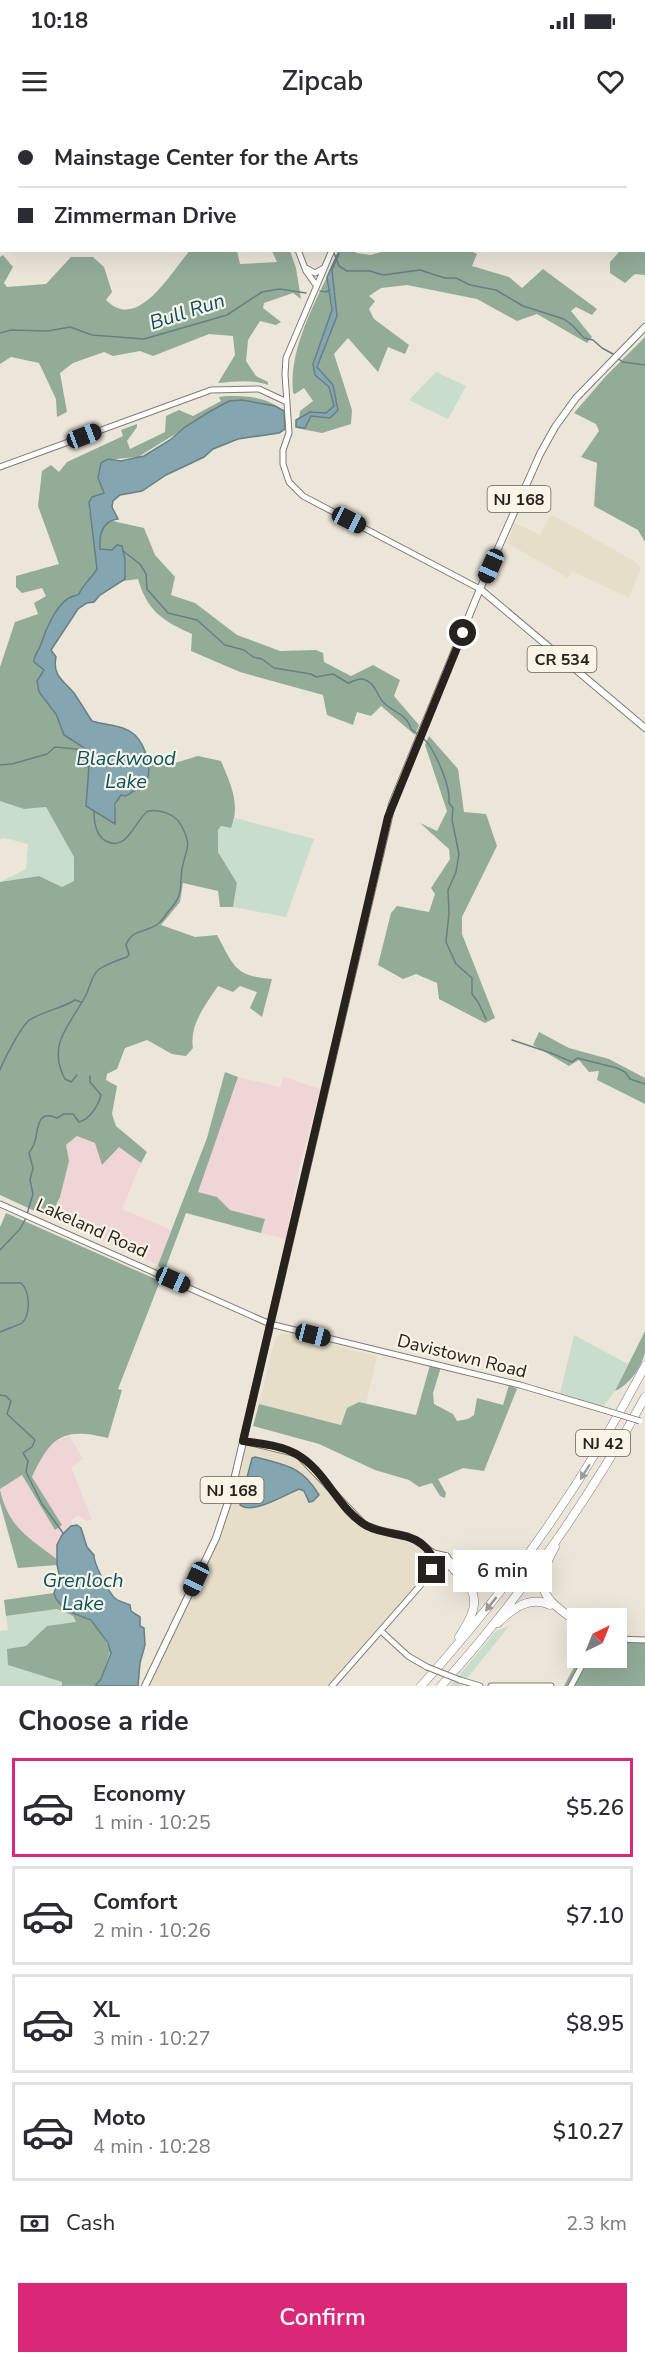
<!DOCTYPE html>
<meta charset="utf-8">
<style>
:root{--surface:#fff;--page:#f7f7f7;--text:#2b2b33;--muted:#7c7c81;--line:#e1e1e2;--accent:#db2777}
body{margin:0;font-family:"Nunito Sans",sans-serif;background:var(--page);color:var(--text);height:100vh;display:flex;flex-direction:column;font-size:22px;white-space:nowrap}
*{box-sizing:border-box;margin:0}
p{font-size:20px;color:var(--muted)}
.icon{flex:none;width:33px;height:33px;fill:none;stroke:currentColor;stroke-width:2;stroke-linecap:round;stroke-linejoin:round}
.map{position:relative;height:1566px;overflow:hidden}
.panel{display:flex;flex-direction:column;background:var(--surface);flex:1}
.panel>*{flex:none}
.top-card{position:absolute;left:0px;top:0px;width:645px;height:132px;box-shadow:0 6px 24px #0002;display:grid;align-content:center;height:132px;padding:0 18px;background:var(--surface)}
.needle{width:39px;rotate:43deg}
.buttons{position:absolute;left:567px;top:1488px;display:grid;gap:12px}
.buttons a{display:grid;place-items:center;width:60px;height:60px;border-radius:0px;background:var(--surface);box-shadow:0 6px 24px #0002;font-size:30px}
.end{position:absolute;width:27px;height:27px;margin:-14px;border:8px solid #26231e;background:#fff;box-shadow:0 0 0 3px #fff}
.from{border-radius:50%}
.bubble{position:absolute;height:42px;border-radius:0px;background:var(--surface);box-shadow:0 6px 24px #0002;font-size:20px;font-weight:600;line-height:42px;text-align:center}
.car{position:absolute;width:18px;height:36px;margin:-18px -9px;border-radius:8px;box-shadow:0 0 4px 2px #0007;background:linear-gradient(#222 24%,#8ab4d8 0 40%,#222 0 76%,#8ab4d8 0 86%,#222 0)}
.top-card b{display:flex;align-items:center;gap:21px;height:57px;font-size:22px}
.top-card b+b{border-top:2px solid var(--line)}
.top-card i{width:15px;height:15px;background:var(--text)}
ul{padding:0;list-style:none}
li{display:flex;align-items:center;gap:18px;height:99px;margin:0 12px 9px;padding:0 6px;border:3px solid var(--line);border-radius:0px}
li div{flex:1}
li b{display:block;font-size:22px}
li em{font-style:normal;font-weight:600}
li.current{border-color:var(--accent)}
li>.icon{width:54px;height:54px;stroke-width:1.5}
h2{padding:0 18px;font-size:27px;line-height:72px}
.pay{display:flex;align-items:center;gap:15px;height:66px;padding:0 18px;font-size:22px}
.pay p{margin-inline-start:auto}
.cta{display:flex;gap:12px;margin-top:auto;padding:12px 18px}
.cta a{flex:1;height:69px;border-radius:0px;background:var(--accent);color:#fff;font-size:24px;font-weight:600;line-height:69px;text-align:center}
.status{display:flex;justify-content:space-between;align-items:center;height:42px;padding:0 30px;background:var(--surface);direction:ltr}
.status svg{height:16px;fill:currentColor}
header{display:flex;justify-content:space-between;align-items:center;height:78px;padding:0 18px;background:var(--surface);font-size:27px;font-weight:600}
.map>svg:first-child{display:block}
.built{fill:#e7dec9}
.industrial{fill:#f0d5d6}
.green{fill:#c9ddcd}
.forest{fill:#92ac98}
.water{fill:#83a6b1;stroke:#677f85;stroke-width:1.5}
.lines{fill:none;stroke-linecap:round;stroke-linejoin:round}
.stream{stroke:#677f85;stroke-width:1.5}
.secondary-casing{stroke:#817b6f;stroke-width:7}
.primary-casing{stroke:#817b6f;stroke-width:8}
.highway-casing{stroke:#817b6f;stroke-width:9}
.secondary{stroke:#fff;stroke-width:5}
.primary{stroke:#fff;stroke-width:6}
.highway{stroke:#fff;stroke-width:8}
.secondary-bridge-casing{stroke:#817b6f;stroke-width:7;stroke-linecap:butt}
.secondary-bridge{stroke:#fff;stroke-width:5}
.oneway{fill:#9d9c9a}
.route{stroke:#26231e;stroke-width:8}
.labels{text-anchor:middle;stroke-width:4.5;stroke-linejoin:round;paint-order:stroke}
.shield{fill:#faf4e6;stroke:#66625a;stroke-width:1.5}
.shield-label{font-size:16px;font-weight:bold;fill:#26231e}
.street-label{font-size:18px;fill:#26231e;stroke:#faf4e6}
.water-label{font-size:20px;font-style:italic;fill:#075264;stroke:#faf4e6}
</style>
<div class="status"><b>10:18</b><svg viewBox="0 0 49 12"><path d="M0 12V9h3v3zM5 12V6h3v6zM10 12V3h3v9zM15 12V0h3v12zM26 1h20v11H26zM47 4h2v5h-2z"/></svg></div>
<header><svg class="icon" aria-label="menu" viewBox="0 0 24 24"><path d="M4 6h16M4 12h16M4 18h16"/></svg>Zipcab<svg class="icon" aria-label="heart" viewBox="0 0 24 24"><path d="M12 20l-8-8c-3-5 5-10 8-4 3-6 11-1 8 4z"/></svg></header>
<div class="map">
<svg width="645" height="1566" viewBox="0 0 645 1566">
<rect width="100%" height="100%" fill="#ece6d9"/>
<path class="built" d="M 551,394 L 634,441 L 641,448 L 629,478 L 572,451 L 568,458 L 507,423 L 515,403 L 540,415 Z
M 282,1213 L 377,1236 L 366,1284 L 359,1282 L 341,1305 L 259,1284 L 275,1218 Z
M 243,1321 L 293,1332 L 369,1407 L 403,1415 L 429,1431 L 434,1444 L 432,1450 L 332,1566 L 145,1566 L 216,1418 Z"/>
<path class="industrial" d="M 238,957 L 280,967 L 284,957 L 320,969 L 299,1049 L 286,1119 L 261,1113 L 265,1099 L 230,1090 L 217,1077 L 198,1072 Z
M 78,1016 L 95,1023 L 120,1027 L 141,1043 L 122,1089 L 171,1110 L 158,1145 L 50,1098 L 60,1077 L 64,1060 L 66,1025 Z
M 69,1315 L 83,1339 L 71,1347 L 92,1399 L 86,1401 L 78,1395 L 71,1401 L 72,1406 L 57,1425 L 58,1440 L 20,1411 L 5,1390 L 0,1369 L 22,1355 L 55,1410 L 61,1405 L 32,1357 L 43,1333 L 50,1324 Z"/>
<path class="green" d="M 436,252 L 466,266 L 448,299 L 409,280 Z
M 0,681 L 24,689 L 46,687 L 74,737 L 74,761 L 62,767 L 39,756 L 0,762 L 26,749 L 28,724 L 5,718 L 0,719 Z
M 235,698 L 314,719 L 286,797 L 233,787 L 237,763 L 218,732 L 218,710 L 221,706 L 231,708 Z
M 574,1215 L 628,1244 L 615,1271 L 603,1287 L 560,1274 Z
M 57,1489 L 73,1496 L 76,1503 L 47,1506 L 8,1545 L 62,1562 L 62,1566 L 0,1566 L 0,1511 L 8,1510 L 6,1496 Z
M 509,1506 L 461,1566 L 450,1566 L 496,1511 Z"/>
<path class="forest" d="M 645,104 L 645,155 L 635,154 L 625,163 L 610,153 L 610,142 L 620,131 L 644,130 Z
M 438,130 L 471,131 L 477,134 L 472,146 L 509,157 L 522,168 L 543,149 L 597,189 L 592,195 L 576,187 L 571,191 L 592,217 L 587,223 L 537,194 L 517,201 L 477,179 L 407,165 L 381,168 L 369,176 L 375,181 L 369,189 L 374,199 L 409,225 L 405,234 L 388,227 L 378,252 L 348,218 L 334,234 L 352,290 L 351,304 L 322,313 L 296,308 L 305,307 L 311,296 L 330,298 L 338,290 L 333,265 L 317,247 L 337,196 L 332,150 L 339,131 L 356,131 L 356,133 L 371,135 L 384,131 Z
M 188,131 L 237,131 L 240,144 L 277,142 L 272,131 L 290,131 L 296,148 L 301,179 L 293,173 L 264,183 L 263,188 L 281,202 L 276,205 L 260,201 L 248,220 L 246,241 L 256,256 L 268,262 L 268,265 C 252,259 234,262 218,263 L 235,235 L 233,216 L 209,214 L 153,236 L 140,231 L 113,236 L 104,232 L 73,243 L 60,253 L 67,292 L 57,297 L 56,279 L 39,243 L 11,237 L 0,244 L 0,137 L 3,135 L 13,147 L 4,163 L 7,167 L 46,164 L 71,137 L 93,137 L 104,147 L 112,172 L 106,180 C 137,212 169,155 188,133 Z
M 327,157 L 332,190 L 313,244 L 315,255 L 329,267 L 334,286 L 326,293 L 310,292 L 299,299 L 300,291 L 313,281 L 304,268 L 295,274 L 293,273 C 289,233 310,192 327,157 Z
M 645,217 L 645,422 L 638,410 L 594,386 L 597,343 L 581,337 L 599,311 L 596,304 L 574,293 L 606,256 Z
M 226,276 C 247,276 262,276 280,288 L 281,290 L 229,281 L 138,337 L 105,340 L 101,360 L 104,373 L 90,379 L 89,391 L 117,402 L 144,408 L 155,435 L 175,457 L 171,475 L 195,483 L 237,515 L 280,531 L 316,530 L 323,533 L 324,542 L 351,556 L 373,545 L 400,560 L 394,576 L 419,605 L 415,615 L 381,586 L 371,596 L 357,592 L 353,605 L 327,595 L 323,575 L 240,552 L 191,531 L 192,514 C 163,501 147,491 138,459 L 123,461 L 59,489 L 39,572 L 56,594 L 64,615 L 86,629 L 89,645 L 115,703 C 114,674 120,676 145,664 L 148,644 L 168,645 L 198,636 L 221,641 C 230,663 241,684 231,708 L 221,706 L 218,710 L 218,732 L 237,763 L 233,787 L 220,787 L 218,771 L 183,763 L 180,782 L 161,805 L 195,817 L 217,815 C 234,846 234,856 272,859 L 262,897 L 250,888 L 257,872 L 240,866 L 233,872 L 218,866 C 206,884 189,905 193,928 L 186,936 L 172,934 L 147,920 L 125,928 L 117,949 L 107,954 L 106,960 L 117,966 L 112,994 L 116,1006 L 147,1032 L 141,1043 L 119,1027 L 102,1045 L 95,1023 L 77,1016 L 66,1025 L 69,1041 L 60,1077 L 50,1098 L 0,1075 L 0,762 L 39,756 L 62,767 L 74,761 L 74,737 L 46,687 L 24,689 L 0,681 L 0,547 L 15,502 L 38,494 L 34,483 L 46,476 L 42,468 L 22,473 L 16,467 L 16,456 L 59,444 L 38,386 L 42,351 L 51,345 L 59,352 L 67,342 L 123,316 L 121,310 L 137,304 L 137,307 L 127,321 L 130,329 L 165,312 L 166,296 L 179,290 L 193,296 L 221,281 L 219,277 Z
M 429,616 L 458,649 L 464,692 L 486,694 L 497,726 L 462,797 L 462,814 L 495,898 L 485,903 L 439,879 L 437,863 L 416,854 L 403,859 L 378,845 L 391,793 L 397,786 L 429,792 L 435,774 L 431,768 L 450,739 L 449,729 L 420,703 L 437,711 L 447,691 L 425,625 Z
M 539,912 L 569,928 L 609,939 L 645,958 L 645,984 L 597,960 L 599,951 L 589,952 L 579,940 L 569,946 L 533,925 Z
M 225,952 L 238,957 L 198,1072 L 217,1077 L 230,1090 L 265,1099 L 261,1113 L 186,1093 L 164,1152 L 158,1145 L 207,1018 Z
M 6,1093 L 160,1161 L 118,1269 L 122,1270 L 108,1318 C 63,1307 51,1316 32,1357 L 62,1405 L 55,1410 L 22,1355 L 0,1369 L 0,1107 Z
M 645,1211 C 645,1218 645,1225 645,1232 C 642,1247 629,1265 615,1271 Z
M 430,1245 L 441,1247 L 433,1273 L 434,1284 L 453,1294 L 457,1301 L 468,1299 L 474,1295 L 477,1278 L 503,1285 L 509,1265 L 517,1269 L 484,1351 L 463,1348 L 438,1359 L 446,1373 L 445,1378 L 440,1376 L 432,1363 L 419,1367 L 409,1360 L 375,1350 L 319,1324 L 253,1306 L 259,1284 L 341,1305 L 347,1288 L 359,1282 L 416,1295 Z
M 0,1370 C 9,1408 28,1417 58,1440 L 57,1445 L 18,1448 L 0,1383 Z
M 54,1473 L 65,1490 L 91,1500 L 111,1529 L 101,1559 L 95,1566 L 62,1566 L 62,1562 L 8,1545 L 7,1529 L 26,1526 L 47,1506 L 76,1502 L 73,1496 L 57,1489 L 6,1496 L 4,1480 Z
M 645,1521 L 645,1566 L 564,1566 L 579,1538 L 616,1538 L 617,1522 Z"/>
<path class="water" d="M 338,133 L 339,134 L 332,150 L 337,196 L 317,247 L 333,265 L 338,290 L 330,298 L 311,296 L 305,308 L 296,307 L 296,300 L 310,292 L 326,293 L 334,286 L 329,267 L 315,255 L 313,244 L 332,190 L 327,157 Z
M 242,280 L 275,286 L 284,291 L 285,309 L 279,313 L 238,319 L 213,329 L 204,337 L 166,355 L 142,371 L 120,375 L 113,381 L 112,387 L 118,399 C 102,401 99,414 100,429 L 112,430 L 117,425 L 122,426 L 125,439 L 125,459 L 100,475 L 94,482 L 87,483 L 78,489 L 51,530 L 56,537 C 52,556 64,561 74,573 C 80,582 86,592 92,601 C 107,606 123,604 135,615 C 145,625 154,651 145,663 C 142,667 138,669 134,671 C 128,674 128,677 121,675 L 115,684 L 115,704 L 86,686 L 89,646 L 85,647 L 83,643 L 86,629 L 64,615 L 56,594 L 39,572 L 37,561 L 44,550 L 34,542 C 34,534 39,531 41,524 C 45,511 56,485 69,478 C 72,476 76,476 79,474 C 83,464 91,459 97,449 L 89,382 L 92,377 L 104,373 L 98,358 L 101,343 L 108,339 L 121,341 L 144,336 L 170,320 L 185,307 L 209,292 L 229,281 Z
M 255,1337 C 285,1345 302,1346 319,1375 L 313,1381 L 309,1382 L 304,1371 L 299,1369 C 285,1375 252,1395 240,1385 L 252,1338 Z
M 71,1406 L 77,1405 L 81,1408 L 87,1427 L 94,1435 C 93,1442 109,1474 116,1479 C 120,1482 126,1483 130,1485 L 131,1491 L 140,1497 L 140,1506 L 144,1508 L 145,1525 L 140,1543 L 138,1566 L 95,1566 L 101,1559 L 111,1533 L 108,1523 L 91,1500 L 65,1490 L 56,1479 L 54,1473 L 60,1458 L 57,1445 L 57,1425 L 62,1415 Z"/>
<g class="lines">
<path class="stream" d="M 334,133 L 339,146 L 347,151 L 370,151 L 383,155 L 420,150 L 445,158 L 456,158 L 470,165 L 496,170 L 523,186 L 564,199 L 573,206 L 584,218 L 593,220 L 602,228 L 613,234
M 320,171 L 326,172 L 330,170
M 0,213 L 11,210 L 48,211 L 70,207 L 92,215 L 144,219 L 227,195 L 262,172 L 280,169 L 306,173
M 617,238 L 623,242 L 645,245
M 123,431 L 140,444 L 146,454 L 147,469 L 168,493 L 197,500 L 225,525 L 244,530 L 253,537 L 262,539 L 274,548 L 311,554 L 316,557 L 333,554 L 348,563 C 353,562 357,558 362,559 C 376,562 376,575 384,583 C 393,592 408,595 411,609 L 419,615
M 423,618 C 435,629 451,667 449,683 L 453,688 L 452,700 L 459,734 L 456,752 L 448,770 L 449,793 L 446,822 L 456,844 L 472,858 L 472,874 L 478,882 L 486,899
M 0,645 L 12,644 L 47,634 L 55,627 L 86,630
M 512,920 L 551,933 L 572,942 L 577,938 L 617,948 L 625,952 L 630,959 L 645,964
M 0,950 C 4,939 20,909 28,901 C 40,892 61,889 75,880 L 81,882
M 77,955 L 71,962 L 65,959 C 46,924 71,904 86,875 C 90,867 91,857 98,850 C 106,844 118,840 127,837 L 129,834 L 126,825 C 132,808 148,813 159,803 C 163,800 165,796 168,792 C 184,773 179,772 182,749 C 186,727 193,728 181,705 C 175,694 160,689 148,691 C 135,700 127,733 106,721 C 96,716 94,702 94,691
M 27,1094 L 33,1074 L 30,1060 L 33,1048 L 29,1033 C 31,1030 33,1027 34,1024 C 39,1012 35,988 57,998 L 64,994 L 73,994 L 79,1002 C 90,999 98,986 101,975 L 90,962 L 90,956
M 0,1130 L 20,1109 L 26,1098
M 0,1163 L 21,1163 C 30,1171 31,1194 22,1203 C 19,1205 4,1210 0,1212
M 0,1275 L 6,1276 L 11,1281 L 7,1294 L 35,1320 L 32,1327 L 23,1333 L 28,1341 L 26,1352 L 42,1384 L 63,1413"/>
<g class="secondary-casing">
<path id="secondary" d="M 207,0 L 208,2
M 393,2 L 394,0
M 298,130 L 306,151 L 316,165
M 332,130 L 286,238 L 285,254 L 289,313 L 283,330 L 283,344 L 289,362 L 303,376 L 480,469
M 306,148 L 315,153 L 324,148
M 0,347 L 211,270 L 259,269 L 287,282
M 0,1084 L 270,1204 L 520,1265 L 614,1293
M 243,1321 L 297,1334 L 364,1404 L 380,1410 L 408,1416 L 434,1433 L 447,1436 L 450,1442 L 448,1447 L 425,1460
M 381,1511 L 408,1536 L 427,1547
M 616,1519 L 645,1520
M 460,1560 L 480,1566
M 332,1566 L 425,1460 L 434,1444
M 491,1566 L 551,1566
M 571,1566 L 586,1538"/>
</g>
<g class="primary-casing">
<path id="primary" d="M 480,469 L 645,608
M 145,1566 L 216,1418 L 231,1373 L 392,684 L 480,469 L 540,334 L 555,307 L 576,278 L 645,207"/>
</g>
<g class="highway-casing">
<path id="highway" d="M 555,1427 C 531,1470 543,1477 578,1503
M 450,1442 C 454,1454 467,1462 479,1465 L 500,1459 L 514,1448
M 498,1503 C 512,1489 530,1475 550,1485
M 459,1517 C 471,1499 483,1479 465,1461
M 421,1566 C 509,1469 584,1362 645,1246
M 441,1566 C 518,1481 591,1377 645,1277"/>
</g>
<use href="#secondary" class="secondary"/>
<use href="#primary" class="primary"/>
<use href="#highway" class="highway"/>
<g class="secondary-bridge-casing">
<path id="secondary-bridge" d="M 614,1293 L 640,1301
M 427,1547 L 460,1560"/>
</g>
<use href="#secondary-bridge" class="secondary-bridge"/>
</g>
<defs><path id="oneway-solid" d="M-6-.8H1V-3.2L6.5 0L1 3.2V.8H-6Z" transform="scale(1.5)"/></defs>
<g class="oneway">
<use href="#oneway-solid" transform="translate(585 1352) rotate(122)"/>
<use href="#oneway-solid" transform="translate(491 1484) rotate(128)"/>
</g>
<g class="lines">
<path class="route" d="M 432,1450 L 434,1440 C 419,1408 392,1419 367,1406 C 338,1390 326,1350 296,1334 C 281,1325 260,1324 243,1321 L 388,697 L 463,513"/>
</g>
<g class="labels">
<g class="shield">
<rect x="487.5" y="366" width="63" height="26" rx="4.5"/>
<rect x="527.5" y="526" width="69" height="26" rx="4.5"/>
<rect x="576" y="1310" width="54" height="26" rx="4.5"/>
<rect x="200.5" y="1357" width="63" height="26" rx="4.5"/>
</g>
<g class="shield-label">
<text x="519" y="385">NJ 168</text>
<text x="562" y="545">CR 534</text>
<text x="603" y="1329">NJ 42</text>
<text x="232" y="1376">NJ 168</text>
</g>
<g class="street-label">
<text transform="translate(92 1108) rotate(24)" y="6">Lakeland Road</text>
<text transform="translate(462 1236) rotate(14)" y="6">Davistown Road</text>
</g>
<g class="water-label">
<text transform="translate(187 191) rotate(-18)" y="7">Bull Run</text>
<text x="126" y="645">Blackwood<tspan x="126" dy="23">Lake</tspan></text>
<text x="83" y="1467">Grenloch<tspan x="83" dy="23">Lake</tspan></text>
</g>
</g>
</svg>
<div class="buttons">
<a><svg class="needle" viewBox="-14 -14 28 28"><path d="M0-13l5 13h-10z" fill="#e53935"/><path d="M0 13l5-13h-10z" fill="#7c7c81"/></svg></a>
</div>
<i class="end from" style="left:463px;top:513px"></i>
<i class="end" style="left:432px;top:1450px"></i>
<div class="bubble" style="left:453px;top:1430px;width:99px">6 min</div>
<i class="car" style="left:84px;top:316px;rotate:69deg"></i>
<i class="car" style="left:349px;top:400px;rotate:117deg"></i>
<i class="car" style="left:491px;top:446px;rotate:204deg"></i>
<i class="car" style="left:173px;top:1160px;rotate:114deg"></i>
<i class="car" style="left:313px;top:1215px;rotate:104deg"></i>
<i class="car" style="left:196px;top:1459px;rotate:205deg"></i>
<div class="top-card">
<b><i class="from"></i>Mainstage Center for the Arts</b>
<b><i></i>Zimmerman Drive</b>
</div>
</div>
<section class="panel">
<h2>Choose a ride</h2>
<ul>
<li class="current"><svg class="icon" aria-label="car" viewBox="0 0 24 24"><path d="M5 17H2v-5l4-1 3-4h7l3 4 3 1v5h-3M9 17h6M6 11h13"/><circle cx="7" cy="17" r="2"/><circle cx="17" cy="17" r="2"/></svg><div><b>Economy</b><p>1 min · 10:25</p></div><em>$5.26</em></li>
<li><svg class="icon" aria-label="car" viewBox="0 0 24 24"><path d="M5 17H2v-5l4-1 3-4h7l3 4 3 1v5h-3M9 17h6M6 11h13"/><circle cx="7" cy="17" r="2"/><circle cx="17" cy="17" r="2"/></svg><div><b>Comfort</b><p>2 min · 10:26</p></div><em>$7.10</em></li>
<li><svg class="icon" aria-label="car" viewBox="0 0 24 24"><path d="M5 17H2v-5l4-1 3-4h7l3 4 3 1v5h-3M9 17h6M6 11h13"/><circle cx="7" cy="17" r="2"/><circle cx="17" cy="17" r="2"/></svg><div><b>XL</b><p>3 min · 10:27</p></div><em>$8.95</em></li>
<li><svg class="icon" aria-label="car" viewBox="0 0 24 24"><path d="M5 17H2v-5l4-1 3-4h7l3 4 3 1v5h-3M9 17h6M6 11h13"/><circle cx="7" cy="17" r="2"/><circle cx="17" cy="17" r="2"/></svg><div><b>Moto</b><p>4 min · 10:28</p></div><em>$10.27</em></li>
</ul>
<div class="pay"><svg class="icon" aria-label="cash" viewBox="0 0 24 24"><path d="M3 7h18v10H3z"/><circle cx="12" cy="12" r="2"/></svg>Cash<p>2.3 km</p></div>
<div class="cta"><a>Confirm</a></div>
</section>
